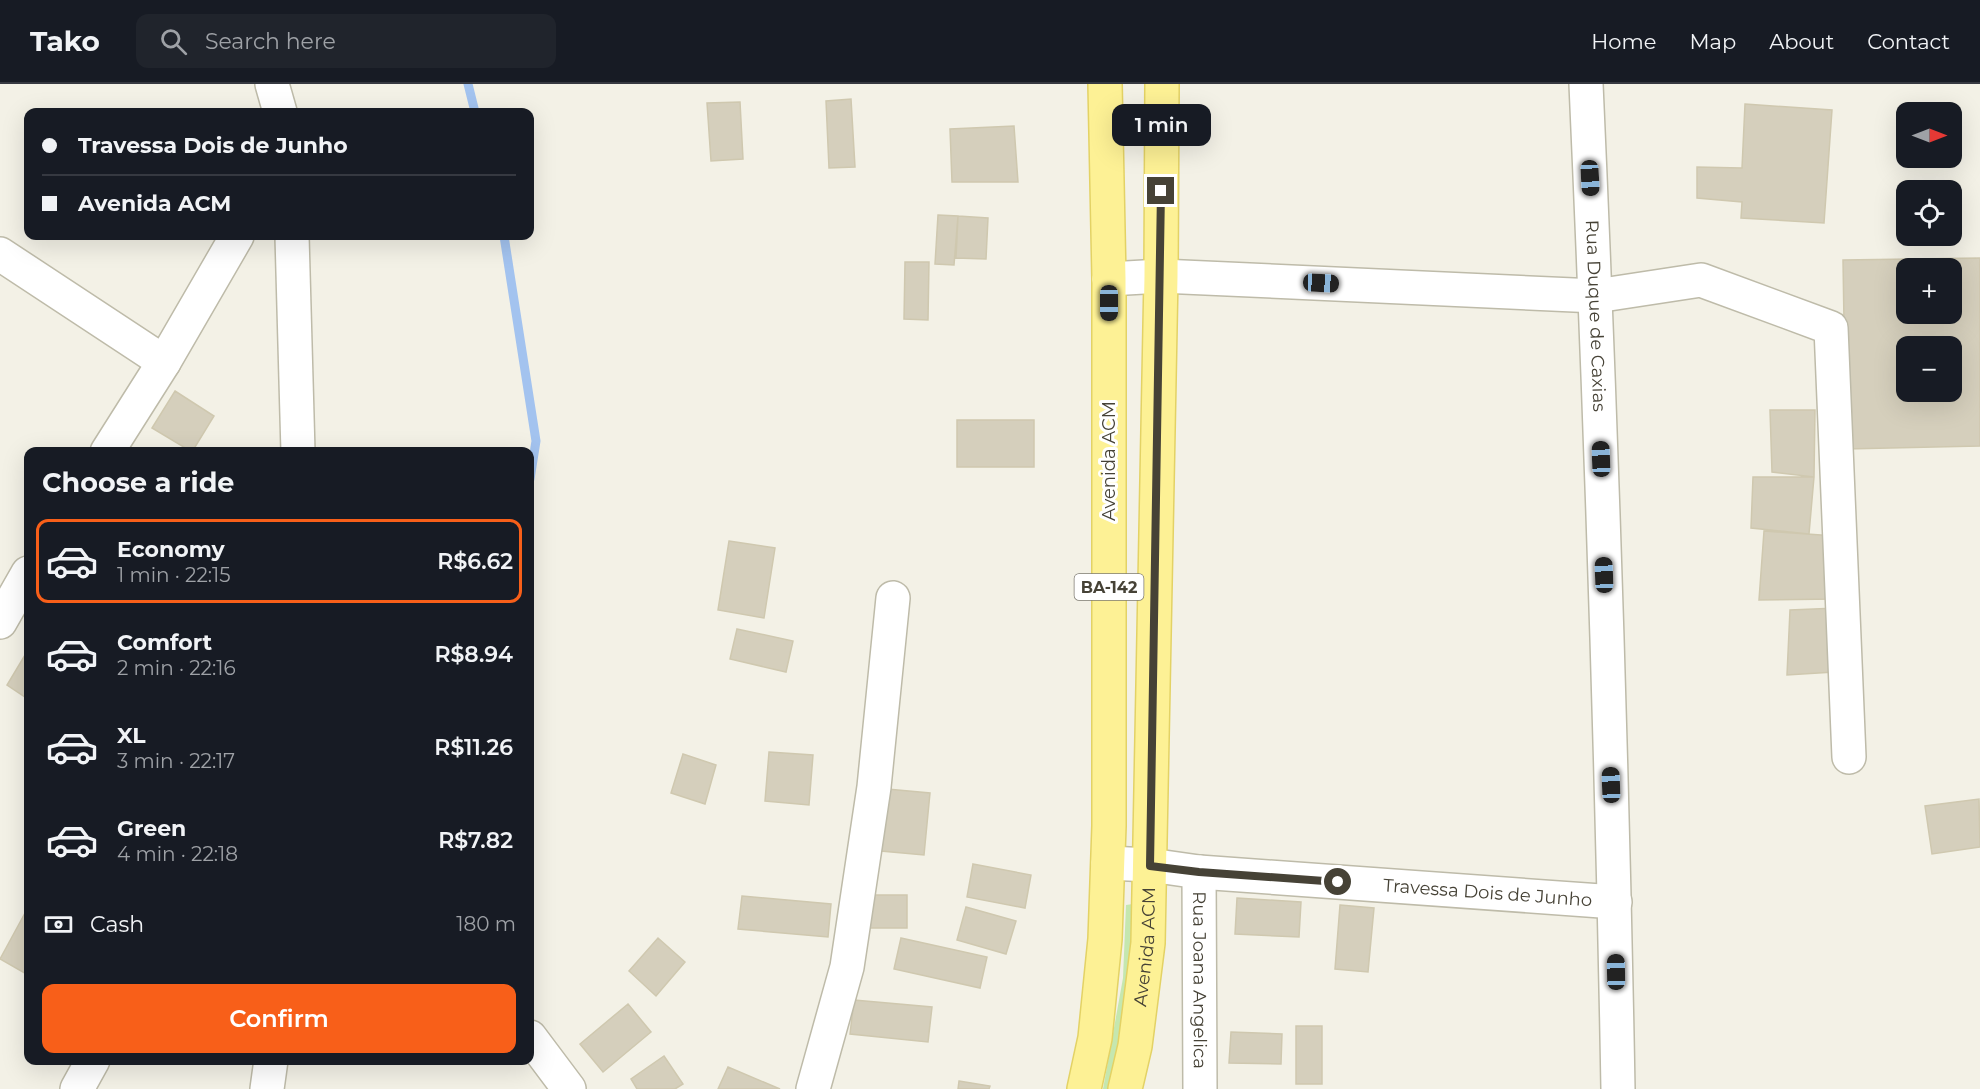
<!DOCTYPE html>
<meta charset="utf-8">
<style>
:root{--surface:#171b24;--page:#20242c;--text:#f1f3f6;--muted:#9ea1a6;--line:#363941;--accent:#f85f19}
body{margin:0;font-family:Montserrat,sans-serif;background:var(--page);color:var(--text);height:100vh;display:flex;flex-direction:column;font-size:22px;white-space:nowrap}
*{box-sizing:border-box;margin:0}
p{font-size:20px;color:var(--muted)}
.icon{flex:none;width:33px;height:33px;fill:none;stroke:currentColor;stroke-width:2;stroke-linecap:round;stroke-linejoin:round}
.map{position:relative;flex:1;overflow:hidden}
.details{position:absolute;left:24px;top:363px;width:510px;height:618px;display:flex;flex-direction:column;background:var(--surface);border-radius:12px;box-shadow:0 6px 24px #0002}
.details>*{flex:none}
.banner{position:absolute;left:24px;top:24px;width:510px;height:132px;border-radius:12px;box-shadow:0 6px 24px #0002;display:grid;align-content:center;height:132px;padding:0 18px;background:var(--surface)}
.needle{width:39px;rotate:90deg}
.controls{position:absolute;left:1896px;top:18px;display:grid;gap:12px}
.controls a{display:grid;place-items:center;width:66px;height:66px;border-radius:12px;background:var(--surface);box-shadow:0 6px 24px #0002;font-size:30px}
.end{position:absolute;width:27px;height:27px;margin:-14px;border:8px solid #464236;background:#fff;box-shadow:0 0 0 3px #fff}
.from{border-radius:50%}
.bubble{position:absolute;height:42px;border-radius:12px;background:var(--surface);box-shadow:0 6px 24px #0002;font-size:20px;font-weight:600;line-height:42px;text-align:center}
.car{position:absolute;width:18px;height:36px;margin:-18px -9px;border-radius:8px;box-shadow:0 0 4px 2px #0007;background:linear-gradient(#222 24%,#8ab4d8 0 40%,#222 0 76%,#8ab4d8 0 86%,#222 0)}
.banner b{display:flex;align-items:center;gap:21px;height:57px;font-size:22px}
.banner b+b{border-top:2px solid var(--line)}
.banner i{width:15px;height:15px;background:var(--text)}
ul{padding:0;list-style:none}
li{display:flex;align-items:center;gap:18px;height:84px;margin:0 12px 9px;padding:0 6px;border:3px solid transparent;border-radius:12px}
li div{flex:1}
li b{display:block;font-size:22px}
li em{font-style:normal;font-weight:600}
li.active{border-color:var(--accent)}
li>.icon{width:54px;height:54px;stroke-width:1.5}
h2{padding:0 18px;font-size:27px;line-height:72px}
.pay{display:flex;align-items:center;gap:15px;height:66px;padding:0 18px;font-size:22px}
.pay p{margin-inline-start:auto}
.primary-button{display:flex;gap:12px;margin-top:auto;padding:12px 18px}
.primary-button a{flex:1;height:69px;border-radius:12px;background:var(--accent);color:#fff;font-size:24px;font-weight:600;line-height:69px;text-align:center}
header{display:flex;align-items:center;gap:36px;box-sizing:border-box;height:84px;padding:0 30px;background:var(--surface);border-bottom:2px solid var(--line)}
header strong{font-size:28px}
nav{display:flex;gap:33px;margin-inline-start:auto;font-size:21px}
.search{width:420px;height:54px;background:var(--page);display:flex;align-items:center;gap:15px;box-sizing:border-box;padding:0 21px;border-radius:12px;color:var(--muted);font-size:22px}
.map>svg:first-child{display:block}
.green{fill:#c5e7af}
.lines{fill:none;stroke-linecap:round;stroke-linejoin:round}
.stream{stroke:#a3c3ef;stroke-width:9}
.building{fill:#d5cfbc;stroke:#cfc8af;stroke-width:1.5;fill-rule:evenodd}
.minor-casing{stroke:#bebba9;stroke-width:36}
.major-casing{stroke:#e3d265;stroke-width:36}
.minor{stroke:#fff;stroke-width:33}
.major{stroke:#fdf195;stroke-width:33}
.route{stroke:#464236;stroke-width:8}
.labels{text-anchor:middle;stroke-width:6;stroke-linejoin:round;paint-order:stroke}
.shield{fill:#fff;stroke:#7e7b72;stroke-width:1.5}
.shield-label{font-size:16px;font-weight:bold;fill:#464236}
.street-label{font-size:18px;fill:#464236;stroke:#fff}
</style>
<header>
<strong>Tako</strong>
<div class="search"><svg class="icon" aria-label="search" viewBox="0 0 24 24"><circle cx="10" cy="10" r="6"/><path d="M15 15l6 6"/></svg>Search here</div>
<nav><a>Home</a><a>Map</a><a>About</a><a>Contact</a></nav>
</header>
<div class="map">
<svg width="1980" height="1005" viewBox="0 0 1980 1005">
<rect width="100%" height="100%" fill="#f3f1e6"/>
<path class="green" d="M 1133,820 L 1129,902 L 1112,1000 L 1110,1005 L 1103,1005 L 1123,894 L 1126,821 Z"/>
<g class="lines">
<path class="stream" d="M 468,0 L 475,28
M 504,152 L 536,357 L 530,395"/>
</g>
<path class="building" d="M 851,15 L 855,83 L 829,84 L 826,17 Z
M 740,18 L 743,75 L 711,77 L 707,19 Z
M 1745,20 L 1832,26 L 1824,139 L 1741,134 L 1742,118 L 1697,114 L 1697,83 L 1742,84 Z
M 1014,42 L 1018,98 L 952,98 L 950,45 Z
M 938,131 L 958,132 L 954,181 L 935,180 Z
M 958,132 L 988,134 L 986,175 L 956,174 Z
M 1980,174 L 1980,362 L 1846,365 L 1843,176 ZM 1906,184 L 1952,184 L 1952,230 L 1906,230 ZM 1906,262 L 1952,262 L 1952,308 L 1906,308 Z
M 905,178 L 929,178 L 928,236 L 904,235 Z
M 175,307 L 214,332 L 192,368 L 152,344 Z
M 1770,326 L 1815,326 L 1814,393 L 1772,388 Z
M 957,336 L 1034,336 L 1034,383 L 957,383 Z
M 1753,393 L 1814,393 L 1809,450 L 1751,444 Z
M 1764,447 L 1835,452 L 1835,515 L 1759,516 Z
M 729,457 L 775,464 L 764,534 L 718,526 Z
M 1837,524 L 1834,588 L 1787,591 L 1790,526 Z
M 737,545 L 793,557 L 786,588 L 730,575 Z
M 28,566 L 28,615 L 7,601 Z
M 769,668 L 813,671 L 809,721 L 765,717 Z
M 683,670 L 716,681 L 705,720 L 671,709 Z
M 887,705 L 930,709 L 924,771 L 881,767 Z
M 1979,715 L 1980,763 L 1932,770 L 1925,722 Z
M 973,780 L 1031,791 L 1025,824 L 967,813 Z
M 868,811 L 907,811 L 907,844 L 868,844 Z
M 742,812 L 831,820 L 828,853 L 738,845 Z
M 1237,814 L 1301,818 L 1299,853 L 1235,850 Z
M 1340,821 L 1374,824 L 1368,888 L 1335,885 Z
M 966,823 L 1016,837 L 1006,870 L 957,856 Z
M 25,829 L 28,831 L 28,891 L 0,875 Z
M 658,854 L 685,878 L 656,912 L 629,887 Z
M 901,854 L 987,873 L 980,904 L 894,885 Z
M 854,916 L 932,923 L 928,958 L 850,950 Z
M 628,920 L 651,948 L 603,988 L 580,960 Z
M 1296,942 L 1322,942 L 1322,1000 L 1296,1000 Z
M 1231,948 L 1282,950 L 1281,980 L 1229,979 Z
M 664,972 L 683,1000 L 675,1005 L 637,1005 L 631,995 Z
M 728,983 L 780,1005 L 718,1005 Z
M 959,997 L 990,1002 L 989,1005 L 958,1005 Z"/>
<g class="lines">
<g class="minor-casing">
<g id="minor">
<path d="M 272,0 L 280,28"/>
<path id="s1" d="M 1586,0 C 1601,335 1612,670 1618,1005"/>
<path d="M 292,152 L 298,368"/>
<path d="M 0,170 L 164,278"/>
<path d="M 1109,195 L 1161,192 L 1596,212 L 1701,196 L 1831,244 L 1849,673"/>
<path d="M 107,368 L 164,278 L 237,152"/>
<path d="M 0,538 L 28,489"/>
<path id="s2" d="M 1108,779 L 1150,781 L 1199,788 L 1615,818"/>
<path id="s3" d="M 1199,788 L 1200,1005"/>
<path d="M 530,953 L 569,1005"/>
<path d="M 77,1005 L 93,976"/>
<path d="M 267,1005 L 271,976"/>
<path d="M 813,1005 L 847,883 L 874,703 L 893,514"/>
</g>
</g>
<g class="major-casing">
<g id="major">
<path d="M 1084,1005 L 1095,954 L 1105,855 L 1109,742 L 1109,195 L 1105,0"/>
<path id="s4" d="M 1125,1005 L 1135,962 L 1148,859 L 1161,192 L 1162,0"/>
</g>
</g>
<use href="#minor" class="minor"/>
<use href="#major" class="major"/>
</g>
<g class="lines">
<path class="route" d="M 1161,107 L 1150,782 L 1199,788 L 1338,798"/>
</g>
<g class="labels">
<rect class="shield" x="1074.5" y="490" width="69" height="26" rx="4.5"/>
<g class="shield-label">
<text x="1109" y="509">BA-142</text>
</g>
<g class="street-label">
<text dy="6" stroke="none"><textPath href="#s1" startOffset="232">Rua Duque de Caxias</textPath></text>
<text transform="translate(1109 377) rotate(-90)" y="6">Avenida ACM</text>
<text dy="6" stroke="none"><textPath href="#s2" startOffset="381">Travessa Dois de Junho</textPath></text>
<text dy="6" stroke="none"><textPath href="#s4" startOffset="144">Avenida ACM</textPath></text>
<text dy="6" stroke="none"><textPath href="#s3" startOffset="108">Rua Joana Angelica</textPath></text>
</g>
</g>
</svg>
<div class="controls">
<a><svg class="needle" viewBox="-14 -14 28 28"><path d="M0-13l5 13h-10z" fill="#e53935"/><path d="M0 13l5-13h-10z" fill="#9ea1a6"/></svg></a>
<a><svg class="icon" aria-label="locate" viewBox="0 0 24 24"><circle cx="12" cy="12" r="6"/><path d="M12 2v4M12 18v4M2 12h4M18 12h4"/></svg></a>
<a>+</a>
<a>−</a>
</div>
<i class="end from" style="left:1338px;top:798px"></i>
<i class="end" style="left:1161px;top:107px"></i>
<div class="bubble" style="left:1112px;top:20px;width:99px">1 min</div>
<i class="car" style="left:1590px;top:94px;rotate:177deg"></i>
<i class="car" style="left:1321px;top:199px;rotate:93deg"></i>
<i class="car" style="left:1109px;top:219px;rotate:180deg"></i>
<i class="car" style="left:1601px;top:375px;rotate:358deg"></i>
<i class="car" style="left:1604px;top:491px;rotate:358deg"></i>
<i class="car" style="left:1611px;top:701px;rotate:358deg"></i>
<i class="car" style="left:1616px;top:888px;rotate:359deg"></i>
<div class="banner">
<b><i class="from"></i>Travessa Dois de Junho</b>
<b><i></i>Avenida ACM</b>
</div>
<section class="details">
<h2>Choose a ride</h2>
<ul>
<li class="active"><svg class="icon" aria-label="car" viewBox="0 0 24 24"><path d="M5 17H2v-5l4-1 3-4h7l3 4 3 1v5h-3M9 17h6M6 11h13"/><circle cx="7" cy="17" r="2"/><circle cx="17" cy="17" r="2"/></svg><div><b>Economy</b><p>1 min · 22:15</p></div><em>R$6.62</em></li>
<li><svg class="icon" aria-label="car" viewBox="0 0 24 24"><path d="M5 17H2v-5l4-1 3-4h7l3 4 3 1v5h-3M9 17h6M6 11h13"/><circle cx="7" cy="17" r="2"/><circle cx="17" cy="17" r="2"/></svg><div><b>Comfort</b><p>2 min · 22:16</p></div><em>R$8.94</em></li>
<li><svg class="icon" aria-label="car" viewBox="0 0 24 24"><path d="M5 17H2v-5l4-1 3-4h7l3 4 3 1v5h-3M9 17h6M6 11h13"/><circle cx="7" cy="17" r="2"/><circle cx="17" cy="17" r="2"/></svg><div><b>XL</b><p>3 min · 22:17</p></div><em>R$11.26</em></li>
<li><svg class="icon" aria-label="car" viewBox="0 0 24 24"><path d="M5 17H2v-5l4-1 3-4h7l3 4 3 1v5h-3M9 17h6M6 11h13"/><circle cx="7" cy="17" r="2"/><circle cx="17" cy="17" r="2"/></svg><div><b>Green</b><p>4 min · 22:18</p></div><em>R$7.82</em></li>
</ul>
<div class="pay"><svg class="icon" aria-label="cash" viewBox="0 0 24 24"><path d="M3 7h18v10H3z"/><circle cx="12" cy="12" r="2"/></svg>Cash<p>180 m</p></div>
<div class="primary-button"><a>Confirm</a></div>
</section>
</div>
